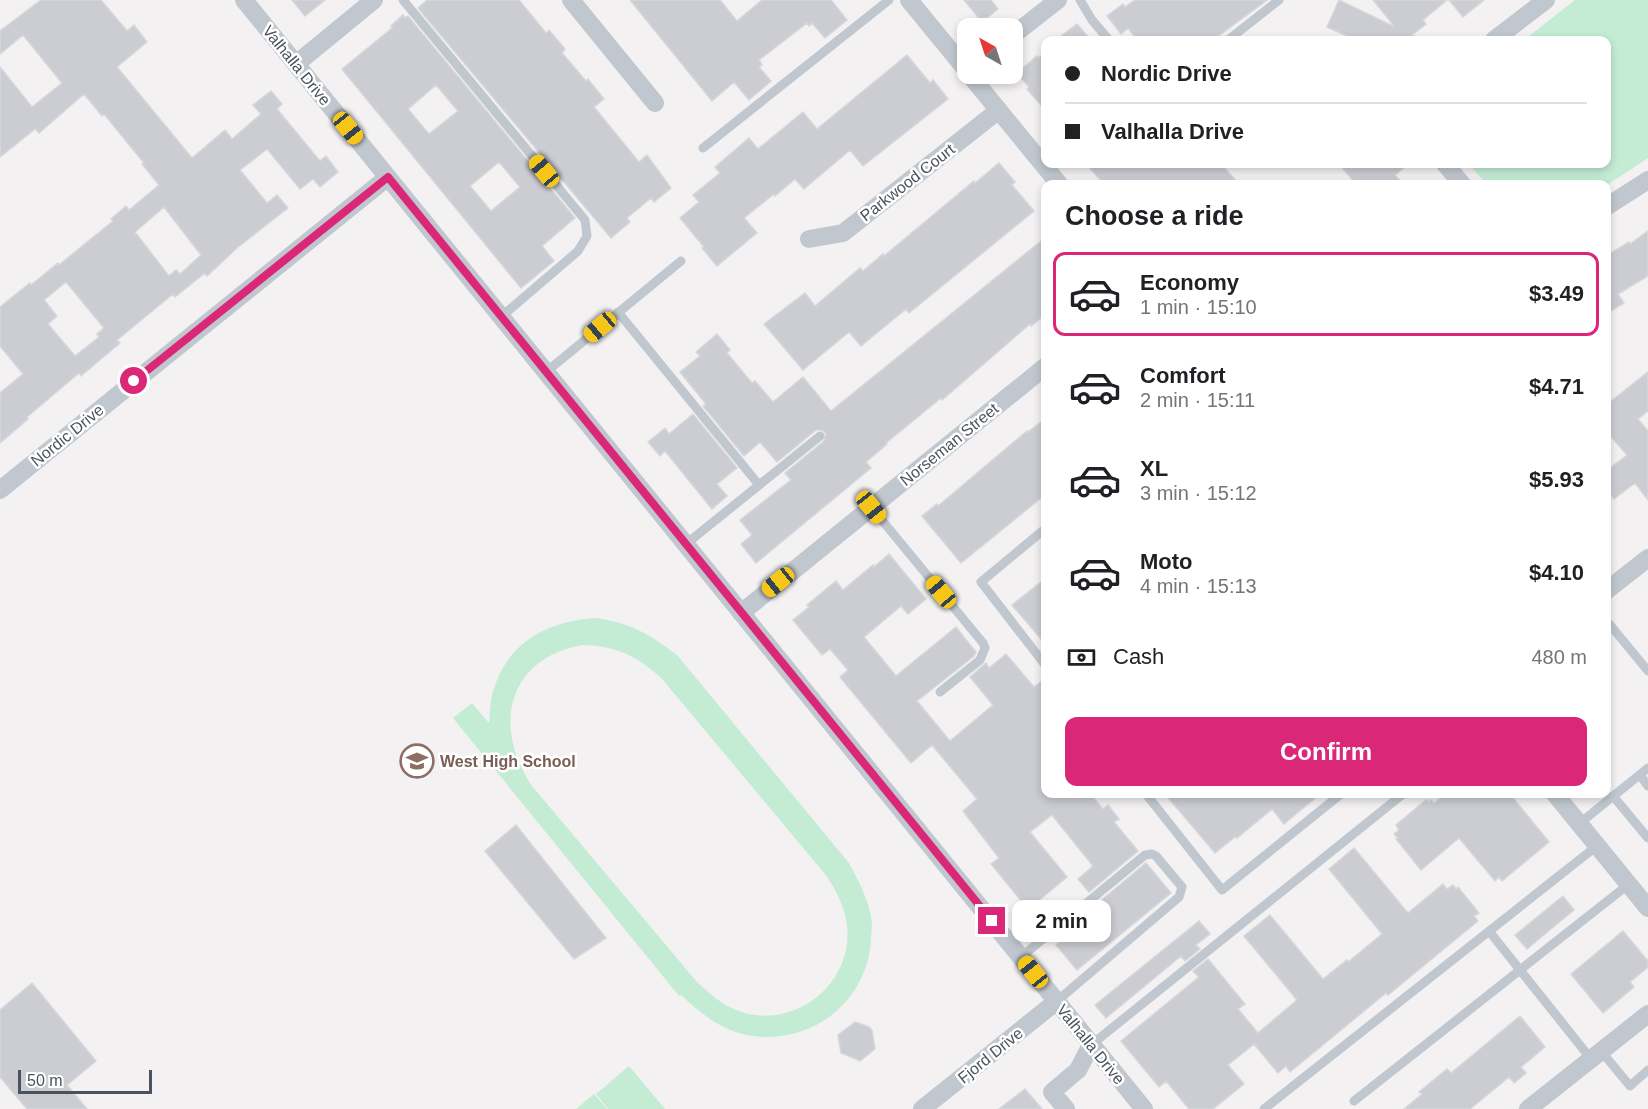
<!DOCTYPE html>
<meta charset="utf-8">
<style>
:root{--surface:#fff;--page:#f2f2f2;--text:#202124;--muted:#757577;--line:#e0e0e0;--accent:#db2777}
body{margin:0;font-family:Arial,sans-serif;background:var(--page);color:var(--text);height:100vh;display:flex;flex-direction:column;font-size:22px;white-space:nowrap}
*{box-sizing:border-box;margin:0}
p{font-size:20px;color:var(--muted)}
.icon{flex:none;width:33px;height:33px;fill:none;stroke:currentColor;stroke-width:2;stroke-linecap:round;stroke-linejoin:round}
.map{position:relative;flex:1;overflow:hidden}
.sheet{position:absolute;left:1041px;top:180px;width:570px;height:618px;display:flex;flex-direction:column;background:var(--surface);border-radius:12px;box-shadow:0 3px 9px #0003}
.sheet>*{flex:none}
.guide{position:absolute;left:1041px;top:36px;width:570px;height:132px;border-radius:12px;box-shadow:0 3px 9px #0003;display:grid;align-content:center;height:132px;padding:0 24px;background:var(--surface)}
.needle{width:39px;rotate:321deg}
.controls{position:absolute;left:957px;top:18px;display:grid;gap:12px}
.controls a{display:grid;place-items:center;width:66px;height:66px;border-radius:12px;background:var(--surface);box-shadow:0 3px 9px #0003;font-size:30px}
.scale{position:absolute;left:18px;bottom:15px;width:134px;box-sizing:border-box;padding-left:6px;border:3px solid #4a535d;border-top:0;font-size:16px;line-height:21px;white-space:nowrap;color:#4a535d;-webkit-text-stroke:4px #fff;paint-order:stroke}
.end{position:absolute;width:27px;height:27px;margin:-14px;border:8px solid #db2777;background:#fff;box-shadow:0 0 0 3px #fff}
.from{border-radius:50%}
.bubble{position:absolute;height:42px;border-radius:12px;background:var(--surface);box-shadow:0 3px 9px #0003;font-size:20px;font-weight:800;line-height:42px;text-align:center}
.car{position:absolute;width:18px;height:36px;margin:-18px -9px;border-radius:8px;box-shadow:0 0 4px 2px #0007;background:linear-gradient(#f5c518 24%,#345 0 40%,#f5c518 0 76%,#345 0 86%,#f5c518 0)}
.guide b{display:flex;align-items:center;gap:21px;height:57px;font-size:22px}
.guide b+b{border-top:2px solid var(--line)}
.guide i{width:15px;height:15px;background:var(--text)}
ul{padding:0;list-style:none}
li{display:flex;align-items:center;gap:18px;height:84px;margin:0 12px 9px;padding:0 12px;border:3px solid transparent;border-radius:12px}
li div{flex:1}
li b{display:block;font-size:22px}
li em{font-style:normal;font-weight:800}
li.selected{border-color:var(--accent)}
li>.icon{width:54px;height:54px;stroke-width:1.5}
h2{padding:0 24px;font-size:27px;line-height:72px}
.pay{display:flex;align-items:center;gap:15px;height:66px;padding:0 24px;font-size:22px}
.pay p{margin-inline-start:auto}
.button{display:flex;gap:12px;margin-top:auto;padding:12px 24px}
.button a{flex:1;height:69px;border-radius:12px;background:var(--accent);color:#fff;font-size:24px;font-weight:800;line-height:69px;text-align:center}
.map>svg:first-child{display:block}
.green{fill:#c4ecd5;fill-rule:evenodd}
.building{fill:#cbcdd3;stroke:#d5d7db;stroke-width:1.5;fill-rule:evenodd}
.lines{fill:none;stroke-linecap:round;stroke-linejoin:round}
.lane{stroke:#c0c7ce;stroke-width:9}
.street{stroke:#c0c7ce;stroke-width:18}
.route{stroke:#db2777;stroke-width:8}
.labels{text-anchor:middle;stroke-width:5;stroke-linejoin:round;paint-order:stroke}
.street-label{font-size:16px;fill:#4a535d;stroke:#fff}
.education-label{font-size:16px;font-weight:bold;fill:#785e54;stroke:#fff;text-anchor:start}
</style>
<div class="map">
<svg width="1648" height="1109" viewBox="0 0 1648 1109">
<rect width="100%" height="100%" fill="#f3f1f1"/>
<path class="green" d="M 1575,0 L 1648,0 L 1648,158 L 1607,185 L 1486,184 L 1469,164 L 1606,164 L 1606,40 L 1524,40 Z
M 596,618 C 631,623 649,634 677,655 L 849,863 C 859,882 869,900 872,922 C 872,928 871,935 871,941 C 866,1004 809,1047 746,1035 C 720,1029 700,1013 681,995 L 679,996 L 453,718 L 472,703 L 489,723 C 490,714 490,704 492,695 C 505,644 546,621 596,618 ZM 583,645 C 616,646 638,656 662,679 L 825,874 C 835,888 843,903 846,920 C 858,980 796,1032 739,1011 C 722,1005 710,994 697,982 L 532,786 C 492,727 507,658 583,645 Z
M 629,1066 L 665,1109 L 608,1109 L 596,1094 Z
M 594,1094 L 607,1109 L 576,1109 Z"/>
<path class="building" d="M 41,0 L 101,0 L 127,31 L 134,25 L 147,42 L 117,67 L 192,158 L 225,130 L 232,139 L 261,114 L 253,105 L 271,91 L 282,104 L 277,109 L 320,161 L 326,156 L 338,172 L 320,187 L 313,179 L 300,189 L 267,149 L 240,170 L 267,203 L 277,195 L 288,208 L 238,247 L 207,276 L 205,273 L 175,297 L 173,294 L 117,340 L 120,343 L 81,376 L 79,373 L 27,417 L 28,419 L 0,443 L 0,393 L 23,374 L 0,346 L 0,307 L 30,283 L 31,285 L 58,263 L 59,265 L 113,221 L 111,219 L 126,206 L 129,210 L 159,185 L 142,164 L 144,163 L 104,114 L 102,116 L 84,94 L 39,133 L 35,129 L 0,157 L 0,67 L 32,107 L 62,83 L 23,35 L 0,54 L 0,31 ZM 164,207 L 201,255 L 180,274 L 176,270 L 169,276 L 135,232 ZM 66,282 L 104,328 L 97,334 L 99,337 L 75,356 L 48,324 L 57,316 L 44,300 Z
M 292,0 L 325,0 L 305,16 Z
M 427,0 L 519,0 L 546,33 L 549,30 L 565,49 L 562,53 L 586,81 L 588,79 L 604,99 L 594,107 L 639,162 L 647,155 L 671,188 L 654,202 L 651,198 L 627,218 L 630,222 L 611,238 L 418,8 Z
M 630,0 L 720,0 L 737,21 L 762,0 L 831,0 L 847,20 L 825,38 L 812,23 L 809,26 L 807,23 L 759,60 L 762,65 L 759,67 L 771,81 L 749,100 L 734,82 L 712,101 Z
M 964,0 L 991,0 L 998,9 L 982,22 Z
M 1135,0 L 1267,0 L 1213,40 L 1137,40 L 1128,28 L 1121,34 L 1107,16 L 1123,4 L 1125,7 Z
M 1339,0 L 1395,27 L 1373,0 L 1447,0 L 1423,20 L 1426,24 L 1412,35 L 1423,40 L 1356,40 L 1327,27 Z
M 1449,0 L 1484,0 L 1463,17 Z
M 403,15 L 405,18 L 408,16 L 575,218 L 542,246 L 554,261 L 521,288 L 342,69 L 392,28 L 391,26 ZM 436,85 L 458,111 L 429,134 L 408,109 ZM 499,162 L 520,187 L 491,211 L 470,186 Z
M 1077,24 L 1091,40 L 1056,40 Z
M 1046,52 L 1046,111 L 1027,89 L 1029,87 L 1017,73 L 1037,56 L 1038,58 Z
M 907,55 L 930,83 L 933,80 L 948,99 L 863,166 L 850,150 L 804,189 L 795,179 L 775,196 L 774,194 L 744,218 L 757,233 L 717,266 L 702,248 L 704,247 L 680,218 L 699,202 L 693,195 L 720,173 L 715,167 L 749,138 L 758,149 L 803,112 L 817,129 Z
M 999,163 L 1015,182 L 1012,185 L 1034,211 L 909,313 L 906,309 L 861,346 L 849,332 L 803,370 L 764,324 L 805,293 L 815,306 L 860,268 L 863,271 L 883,254 L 884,256 L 974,181 L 975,183 Z
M 1086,164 L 1221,164 L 1239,184 L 1104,184 Z
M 1339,164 L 1409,164 L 1395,175 L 1403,184 L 1356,184 Z
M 1648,231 L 1648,276 L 1618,294 L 1624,303 L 1606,314 L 1606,256 L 1629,242 L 1630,244 Z
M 1046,237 L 1046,314 L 1031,326 L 1030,324 L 942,400 L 941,398 L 886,443 L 887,444 L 866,462 L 871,468 L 756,563 L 741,544 L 752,535 L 740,520 L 791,480 L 785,473 L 824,441 L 826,434 L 822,430 L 816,430 L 777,462 L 760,442 L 744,456 L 703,406 L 706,404 L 680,372 L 700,356 L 696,352 L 717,334 L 730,350 L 727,353 L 752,383 L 755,381 L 773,402 L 803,377 L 831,411 Z
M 1648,372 L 1648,411 L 1638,419 L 1648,431 L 1648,500 L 1635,483 L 1614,499 L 1606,489 L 1606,471 L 1627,455 L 1606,431 L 1606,405 Z
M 693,414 L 737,468 L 717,484 L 727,496 L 712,509 L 665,451 L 660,456 L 648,442 L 665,428 L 669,434 Z
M 1046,418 L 1046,494 L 961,563 L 922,516 L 937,504 L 938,506 L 1027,431 L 1028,432 Z
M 889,554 L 926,599 L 908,614 L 901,606 L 864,637 L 896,676 L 956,627 L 976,652 L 974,656 L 917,701 L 950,741 L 993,705 L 970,677 L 986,663 L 989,668 L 1006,654 L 1034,687 L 1046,678 L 1046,794 L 1090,794 L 1103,809 L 1108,805 L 1119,819 L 1114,822 L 1138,851 L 1089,892 L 1078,879 L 1093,866 L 1052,815 L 1030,832 L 1067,877 L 1031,907 L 1025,900 L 1022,902 L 991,864 L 999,858 L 963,811 L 977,799 L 932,745 L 911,763 L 840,677 L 848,670 L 830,649 L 822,655 L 793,620 L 809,607 L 807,605 L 836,581 L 843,590 L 873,565 L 874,567 Z
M 1046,578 L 1046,645 L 1012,605 Z
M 1165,794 L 1320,794 L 1284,824 L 1272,809 L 1237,838 L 1235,837 L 1215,853 Z
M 1446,794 L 1510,794 L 1549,842 L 1502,881 L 1499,877 L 1495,881 L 1459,838 L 1421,870 L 1396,839 L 1398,838 L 1394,834 L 1399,830 L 1396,825 L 1426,800 L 1429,802 L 1431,800 L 1434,803 Z
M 516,825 L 606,938 L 574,959 L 485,851 Z
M 1354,848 L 1408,913 L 1443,884 L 1447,889 L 1453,885 L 1456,889 L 1458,887 L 1479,913 L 1474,916 L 1478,921 L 1388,995 L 1386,993 L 1290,1072 L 1286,1066 L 1278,1073 L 1254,1044 L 1228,1065 L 1244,1084 L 1213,1109 L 1189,1109 L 1166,1081 L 1159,1087 L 1121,1041 L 1199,977 L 1193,971 L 1208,959 L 1245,1004 L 1238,1009 L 1258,1033 L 1297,1000 L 1244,936 L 1270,915 L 1323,979 L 1347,960 L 1348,962 L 1382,934 L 1329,869 Z
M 1146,863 L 1171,893 L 1077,970 L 1056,945 L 1102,908 L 1098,903 Z
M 1563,896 L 1574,910 L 1527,949 L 1515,935 Z
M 1199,921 L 1210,934 L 1196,945 L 1200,949 L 1185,961 L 1181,956 L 1106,1018 L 1095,1005 Z
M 1623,931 L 1648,961 L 1648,967 L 1630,982 L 1634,987 L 1603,1013 L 1571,974 Z
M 32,983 L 96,1061 L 67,1085 L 87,1109 L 27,1109 L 0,1077 L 0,1010 Z
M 1520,1016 L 1545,1047 L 1521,1067 L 1526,1073 L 1514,1083 L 1509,1077 L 1470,1109 L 1404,1109 L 1422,1094 L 1419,1092 L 1447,1069 L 1451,1073 Z
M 855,1022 L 869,1027 L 872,1030 L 875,1049 L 860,1061 L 841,1053 L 838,1035 Z
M 1025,1089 L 1042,1109 L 999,1109 Z"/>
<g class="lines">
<path class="lane" d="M 403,0 L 585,220 L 587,236 L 578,251 L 501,317
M 1080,0 L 1092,20 L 1109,40
M 1228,40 L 1279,0
M 703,148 L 889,0
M 618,312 L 759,485
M 546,372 L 681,261
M 871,507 L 983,643 L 985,648 L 980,660 L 940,692
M 1046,528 L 981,582 L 1046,666
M 686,544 L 820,436
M 1606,620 L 1648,671
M 1640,775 L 1648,786
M 1146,794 L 1222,890 L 1341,794
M 1613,796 L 1648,838
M 1580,823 L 1648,768
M 1489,931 L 1591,1059
M 1021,957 L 1145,855 L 1152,854 L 1156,856 L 1182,887 L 1179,897 L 1057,1001
M 1091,1045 L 1403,794
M 1601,1051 L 1630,1086 L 1648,1070
M 1354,1101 L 1629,884
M 1264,1109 L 1598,845"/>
<path class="street" d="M 244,0 L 1144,1109
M 571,0 L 655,103
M 909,0 L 968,72
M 1012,36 L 1058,0
M 1494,40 L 1546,0
M 296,64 L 374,0
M 969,74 L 1059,184
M 1445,164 L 1462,184
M 1606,207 L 1648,180
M 809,239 L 843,233 L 999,110
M 0,490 L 388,177
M 1606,591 L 1648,558
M 741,613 L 1046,366
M 1555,794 L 1648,908
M 922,1109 L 1057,1001
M 1066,1109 L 1052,1092 L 1078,1070 L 1091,1045
M 1528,1109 L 1648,1014"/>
</g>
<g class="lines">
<path class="route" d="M 134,381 L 388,177 L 992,921"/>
</g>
<defs>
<g id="school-ring" transform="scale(1.725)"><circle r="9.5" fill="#fff" stroke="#8d6e63" stroke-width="1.5"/><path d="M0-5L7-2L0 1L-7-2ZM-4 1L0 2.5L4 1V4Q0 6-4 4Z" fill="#8d6e63"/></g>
</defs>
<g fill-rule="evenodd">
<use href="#school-ring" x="417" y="761"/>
</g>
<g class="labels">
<g class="street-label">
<text transform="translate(297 65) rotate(51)" y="6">Valhalla Drive</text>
<text transform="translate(907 182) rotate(-38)" y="6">Parkwood Court</text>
<text transform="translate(67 435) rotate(-39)" y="6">Nordic Drive</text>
<text transform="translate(949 444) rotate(-39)" y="6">Norseman Street</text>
<text transform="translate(1091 1044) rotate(51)" y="6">Valhalla Drive</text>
<text transform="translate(990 1055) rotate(-39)" y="6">Fjord Drive</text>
</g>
<g class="education-label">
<text x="440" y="767">West High School</text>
</g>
</g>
</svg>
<div class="controls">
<a><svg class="needle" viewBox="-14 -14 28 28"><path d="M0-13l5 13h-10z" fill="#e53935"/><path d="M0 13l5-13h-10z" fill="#757577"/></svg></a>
</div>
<div class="scale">50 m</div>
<i class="end from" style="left:134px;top:381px"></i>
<i class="end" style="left:992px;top:921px"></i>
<div class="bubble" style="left:1012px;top:900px;width:99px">2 min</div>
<i class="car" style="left:348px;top:128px;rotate:141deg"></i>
<i class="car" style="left:544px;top:171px;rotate:320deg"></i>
<i class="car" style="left:600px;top:327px;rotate:230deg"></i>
<i class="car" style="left:871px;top:507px;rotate:141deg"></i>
<i class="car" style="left:778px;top:582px;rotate:231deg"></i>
<i class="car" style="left:941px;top:592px;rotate:320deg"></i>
<i class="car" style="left:1033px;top:972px;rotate:321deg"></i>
<div class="guide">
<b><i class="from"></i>Nordic Drive</b>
<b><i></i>Valhalla Drive</b>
</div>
<section class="sheet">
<h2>Choose a ride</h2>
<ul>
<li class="selected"><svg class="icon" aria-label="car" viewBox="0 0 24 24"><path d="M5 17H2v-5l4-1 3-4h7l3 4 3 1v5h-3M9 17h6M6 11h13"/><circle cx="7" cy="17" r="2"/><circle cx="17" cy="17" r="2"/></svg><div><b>Economy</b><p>1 min · 15:10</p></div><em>$3.49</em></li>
<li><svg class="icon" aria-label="car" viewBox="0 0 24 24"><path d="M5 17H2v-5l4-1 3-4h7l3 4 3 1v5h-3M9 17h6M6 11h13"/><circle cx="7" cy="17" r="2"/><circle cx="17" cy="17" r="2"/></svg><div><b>Comfort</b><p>2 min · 15:11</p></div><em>$4.71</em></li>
<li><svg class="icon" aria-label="car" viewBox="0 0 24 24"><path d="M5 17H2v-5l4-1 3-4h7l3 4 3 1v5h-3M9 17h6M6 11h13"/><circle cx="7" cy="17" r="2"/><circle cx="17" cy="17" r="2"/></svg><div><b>XL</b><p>3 min · 15:12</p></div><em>$5.93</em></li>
<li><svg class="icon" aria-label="car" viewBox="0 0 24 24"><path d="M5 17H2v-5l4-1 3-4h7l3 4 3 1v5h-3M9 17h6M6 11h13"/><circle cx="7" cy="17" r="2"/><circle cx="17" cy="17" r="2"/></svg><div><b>Moto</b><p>4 min · 15:13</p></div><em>$4.10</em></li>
</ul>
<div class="pay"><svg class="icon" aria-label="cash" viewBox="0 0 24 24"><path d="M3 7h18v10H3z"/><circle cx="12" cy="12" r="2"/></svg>Cash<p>480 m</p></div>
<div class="button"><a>Confirm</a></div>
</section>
</div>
